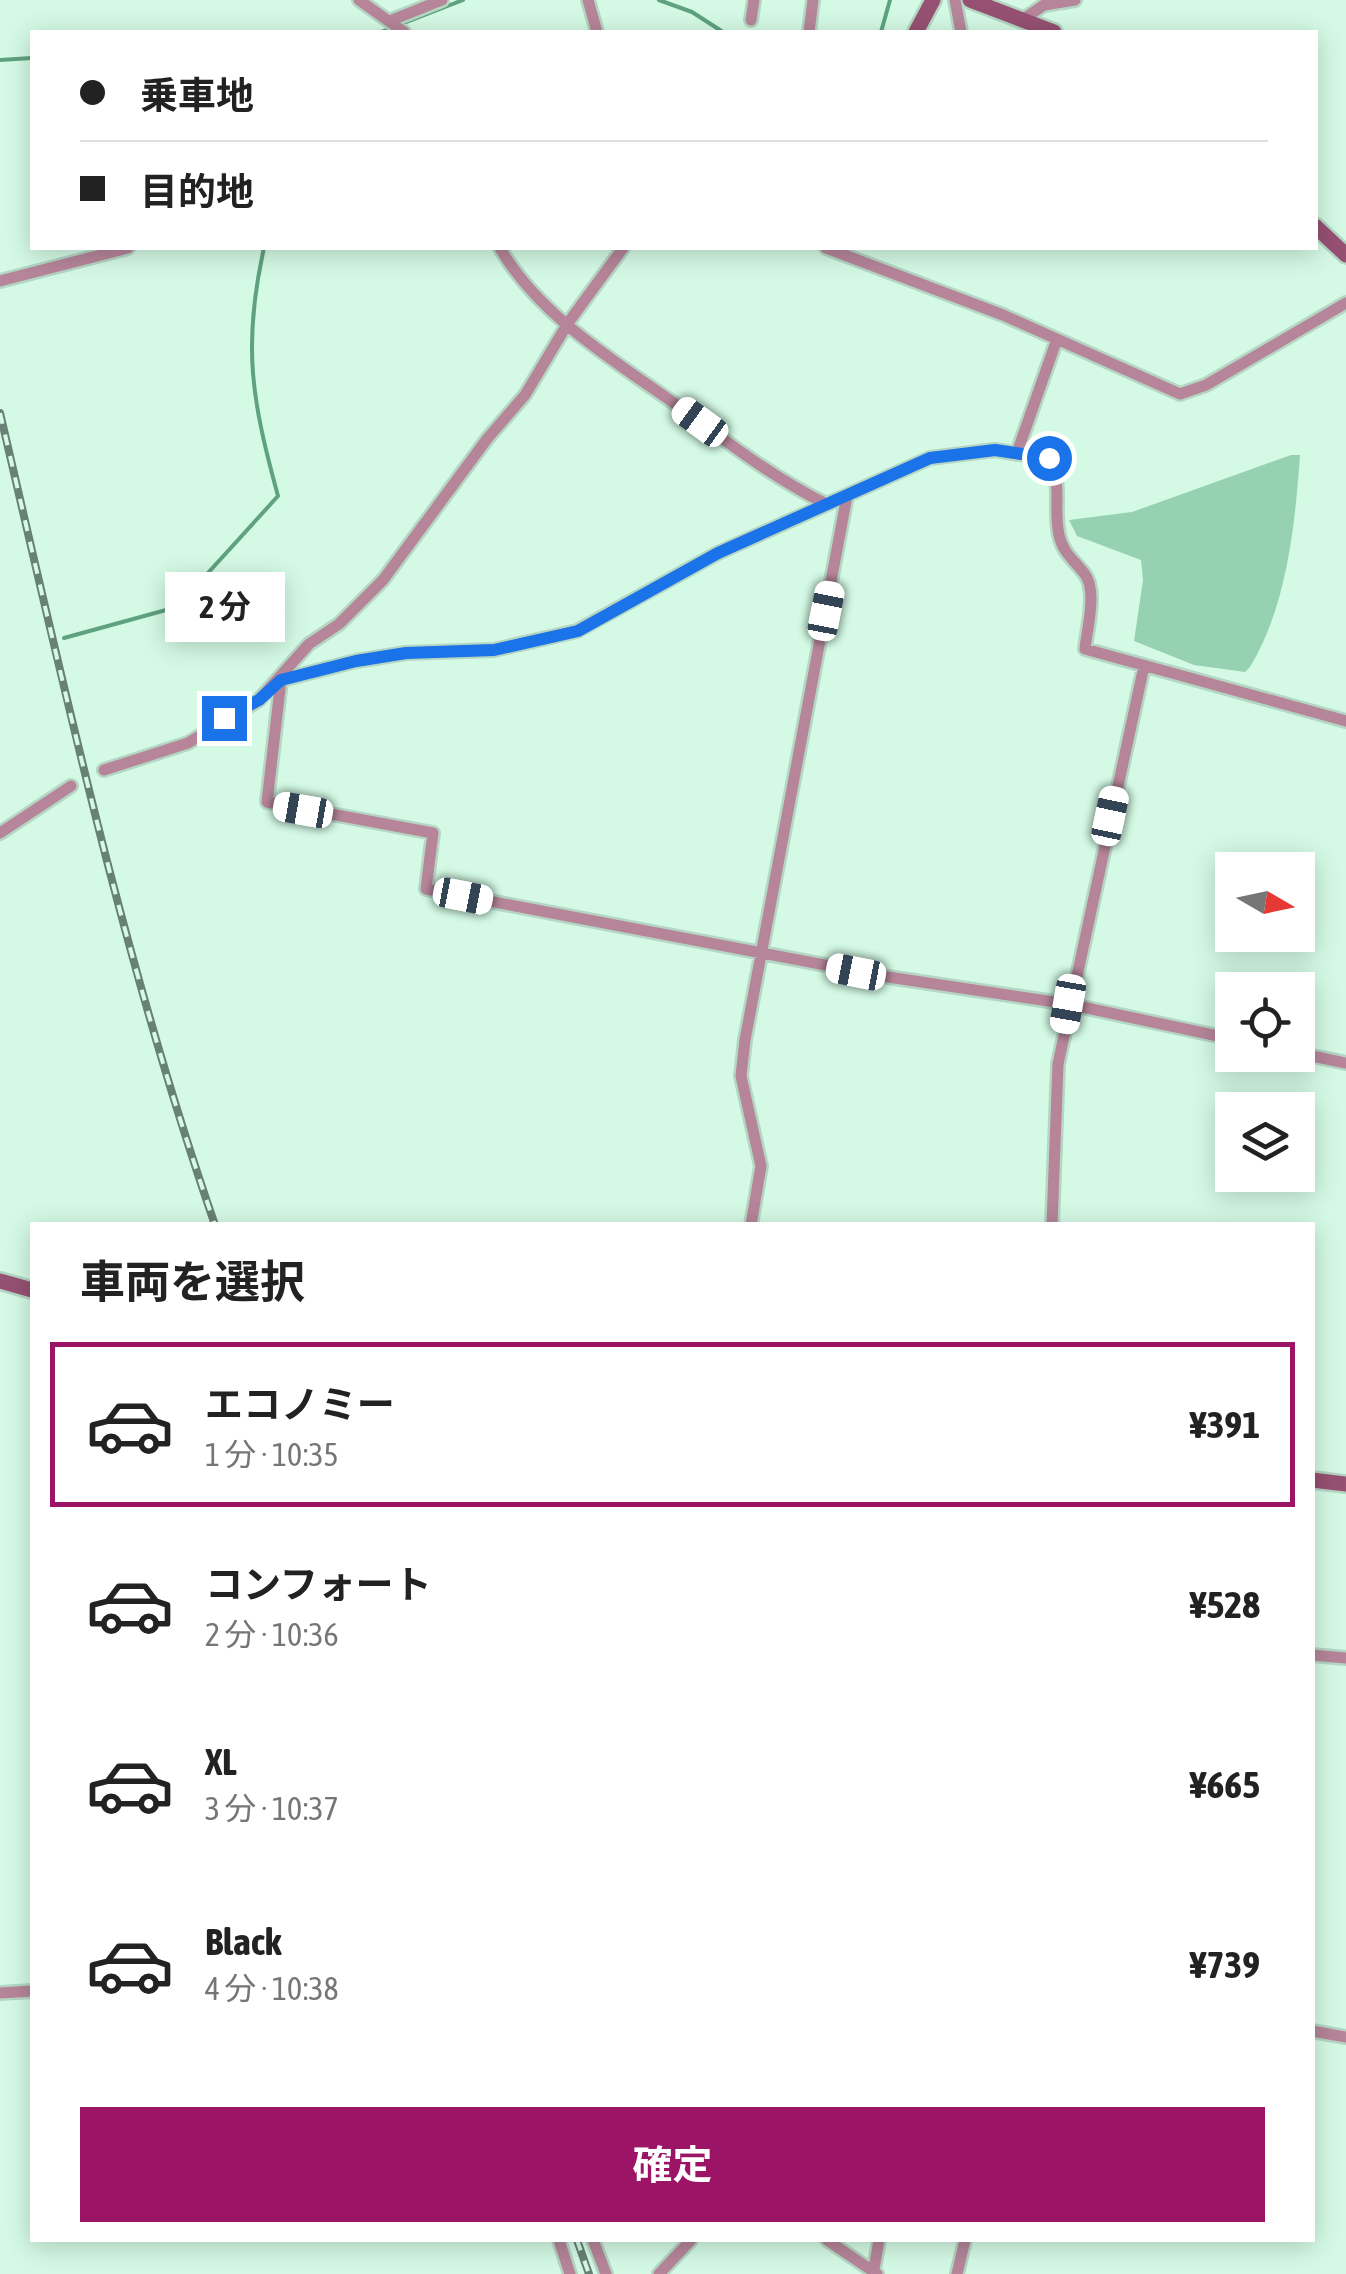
<!DOCTYPE html>
<html lang="ja">
<meta charset="utf-8">
<style>
:root{--surface:#fff;--page:#f2f2f2;--text:#222;--muted:#767676;--line:#e0e0e0;--accent:#9c1465}
body{margin:0;font-family:"Asap Condensed","Noto Sans JP",sans-serif;background:var(--page);color:var(--text);height:100vh;display:flex;flex-direction:column;font-size:38px;white-space:nowrap}
*{box-sizing:border-box;margin:0}
p{font-size:32px;color:var(--muted)}
.icon{flex:none;width:55px;height:55px;fill:none;stroke:currentColor;stroke-width:2;stroke-linecap:round;stroke-linejoin:round}
.map{position:relative;flex:1;overflow:hidden}
.side{position:absolute;left:30px;top:1222px;width:1285px;height:1020px;display:flex;flex-direction:column;background:var(--surface);border-radius:0px;box-shadow:0 5px 25px #0003}
.side>*{flex:none}
.guide{position:absolute;left:30px;top:30px;width:1288px;height:220px;border-radius:0px;box-shadow:0 5px 25px #0003;display:grid;align-content:center;height:220px;padding:0 50px;background:var(--surface)}
.needle{width:65px;rotate:99deg}
.fabs{position:absolute;left:1215px;top:852px;display:grid;gap:20px}
.fabs a{display:grid;place-items:center;width:100px;height:100px;border-radius:0px;background:var(--surface);box-shadow:0 5px 25px #0003;font-size:50px}
.end{position:absolute;width:45px;height:45px;margin:-22px;border:12px solid #1a73e8;background:#fff;box-shadow:0 0 0 5px #fff}
.from{border-radius:50%}
.bubble{position:absolute;height:70px;border-radius:0px;background:var(--surface);box-shadow:0 5px 25px #0003;font-size:32px;font-weight:700;line-height:70px;text-align:center}
.car{position:absolute;width:30px;height:60px;margin:-30px -15px;border-radius:12px;box-shadow:0 0 8px 2px #0007;background:linear-gradient(#fff 24%,#345 0 40%,#fff 0 76%,#345 0 86%,#fff 0)}
.guide b{display:flex;align-items:center;gap:35px;height:95px;font-size:38px}
.guide b+b{border-top:2px solid var(--line)}
.guide i{width:25px;height:25px;background:var(--text)}
ul{padding:0;list-style:none}
li{display:flex;align-items:center;gap:30px;height:165px;margin:0 20px 15px;padding:0 30px;border:5px solid transparent;border-radius:0px}
li div{flex:1}
li b{display:block;font-size:38px}
li em{font-style:normal;font-weight:700}
li.selected{border-color:var(--accent)}
li>.icon{width:90px;height:90px;stroke-width:1.5}
h2{padding:0 50px;font-size:45px;line-height:120px}
.primary-button{display:flex;gap:20px;margin-top:auto;padding:20px 50px}
.primary-button a{flex:1;height:115px;border-radius:0px;background:var(--accent);color:#fff;font-size:40px;font-weight:700;line-height:115px;text-align:center}
.map>svg:first-child{display:block}
.green{fill:#96d2b2}
.lines{fill:none;stroke-linecap:round;stroke-linejoin:round}
.stream{stroke:#5ea27f;stroke-width:4}
.street-casing{stroke:#b4d6c3;stroke-width:16}
.secondary-casing{stroke:#b4d6c3;stroke-width:20}
.street{stroke:#b6859a;stroke-width:11}
.secondary{stroke:#965172;stroke-width:15}
.rail-casing{stroke:#688174;stroke-width:8}
.rail{stroke:#d4fae5;stroke-width:4;stroke-dasharray:11;stroke-linecap:butt}
.route{stroke:#1a73e8;stroke-width:12}
</style>
<div class="map">
<svg width="1346" height="2274" viewBox="0 0 1346 2274">
<rect width="100%" height="100%" fill="#d4fae5"/>
<path class="green" d="M 1291,455 L 1300,455 C 1295,525 1287,606 1250,667 L 1245,672 L 1194,665 L 1134,641 L 1143,580 L 1141,560 L 1077,536 L 1069,520 L 1132,512 Z"/>
<g class="lines">
<path class="stream" d="M 659,0 L 692,12 L 723,32
M 287,32 L 323,32
M 381,32 L 463,0
M 881,32 L 890,0
M 0,60 L 32,58
M 64,638 L 177,607 L 278,496 C 252,401 242,346 264,248"/>
<g class="street-casing">
<path id="street" d="M 359,0 L 404,32
M 588,0 L 597,32
M 955,0 L 961,32
M 1025,18 L 1044,5 L 1075,0
M 392,20 L 442,0
M 751,20 L 754,0
M 809,32 L 813,0
M 500,248 C 539,316 615,361 678,406 C 727,442 772,477 826,504
M 826,248 L 1003,315 L 1180,394 L 1206,385 L 1346,303
M 0,281 L 128,248
M 1018,450 L 1057,339
M 281,680 L 356,661 L 406,653 L 494,650 L 577,631 L 718,553 L 930,458 L 995,450 L 1049,459 C 1063,483 1053,508 1059,535 C 1063,553 1073,559 1084,573 C 1098,590 1087,628 1085,649 L 1346,721
M 281,680 L 267,802 L 433,833 L 426,889 L 888,977 L 1068,1004 L 1232,1039
M 104,770 L 188,743 L 259,700 L 309,644 L 339,624 L 383,580 L 487,439 L 525,395 L 568,323 L 623,248
M 0,833 L 71,786
M 1298,1053 L 1346,1063
M 751,1225 L 761,1166 L 741,1076 L 745,1040 L 847,496
M 1052,1225 L 1058,1064 L 1144,666
M 1312,1655 L 1346,1658
M 0,1993 L 32,1991
M 1312,2031 L 1346,2037
M 559,2240 L 570,2274
M 593,2240 L 606,2274
M 827,2240 L 877,2274
M 874,2269 L 879,2240
M 659,2274 L 691,2240
M 957,2274 L 965,2240"/>
</g>
<g class="secondary-casing">
<path id="secondary" d="M 970,0 L 1054,32
M 916,32 L 933,0
M 1315,226 L 1346,255
M 0,1281 L 32,1290
M 1312,1480 L 1346,1484"/>
</g>
<use href="#street" class="street"/>
<use href="#secondary" class="secondary"/>
<g class="rail-casing">
<path id="rail" d="M 0,413 C 64,687 123,959 215,1225
M 577,2240 L 589,2274"/>
</g>
<use href="#rail" class="rail"/>
</g>
<g class="lines">
<path class="route" d="M 224,718 L 259,700 L 281,680 L 356,661 L 406,653 L 494,650 L 578,631 L 718,553 L 930,458 L 995,450 L 1049,458"/>
</g>
</svg>
<div class="fabs">
<a><svg class="needle" viewBox="-14 -14 28 28"><path d="M0-13l5 13h-10z" fill="#e53935"/><path d="M0 13l5-13h-10z" fill="#767676"/></svg></a>
<a><svg class="icon" aria-label="locate" viewBox="0 0 24 24"><circle cx="12" cy="12" r="6"/><path d="M12 2v4M12 18v4M2 12h4M18 12h4"/></svg></a>
<a><svg class="icon" aria-label="layers" viewBox="0 0 24 24"><path d="M12 4l9 5-9 5-9-5zM3 14l9 5 9-5"/></svg></a>
</div>
<i class="end from" style="left:1049px;top:458px"></i>
<i class="end" style="left:224px;top:718px"></i>
<div class="bubble" style="left:165px;top:572px;width:120px">2 分</div>
<i class="car" style="left:700px;top:422px;rotate:306deg"></i>
<i class="car" style="left:826px;top:611px;rotate:11deg"></i>
<i class="car" style="left:303px;top:810px;rotate:280deg"></i>
<i class="car" style="left:1110px;top:816px;rotate:12deg"></i>
<i class="car" style="left:463px;top:896px;rotate:101deg"></i>
<i class="car" style="left:856px;top:972px;rotate:281deg"></i>
<i class="car" style="left:1068px;top:1004px;rotate:190deg"></i>
<div class="guide">
<b><i class="from"></i>乗車地</b>
<b><i></i>目的地</b>
</div>
<section class="side">
<h2>車両を選択</h2>
<ul>
<li class="selected"><svg class="icon" aria-label="car" viewBox="0 0 24 24"><path d="M5 17H2v-5l4-1 3-4h7l3 4 3 1v5h-3M9 17h6M6 11h13"/><circle cx="7" cy="17" r="2"/><circle cx="17" cy="17" r="2"/></svg><div><b>エコノミー</b><p>1 分 · 10:35</p></div><em>¥391</em></li>
<li><svg class="icon" aria-label="car" viewBox="0 0 24 24"><path d="M5 17H2v-5l4-1 3-4h7l3 4 3 1v5h-3M9 17h6M6 11h13"/><circle cx="7" cy="17" r="2"/><circle cx="17" cy="17" r="2"/></svg><div><b>コンフォート</b><p>2 分 · 10:36</p></div><em>¥528</em></li>
<li><svg class="icon" aria-label="car" viewBox="0 0 24 24"><path d="M5 17H2v-5l4-1 3-4h7l3 4 3 1v5h-3M9 17h6M6 11h13"/><circle cx="7" cy="17" r="2"/><circle cx="17" cy="17" r="2"/></svg><div><b>XL</b><p>3 分 · 10:37</p></div><em>¥665</em></li>
<li><svg class="icon" aria-label="car" viewBox="0 0 24 24"><path d="M5 17H2v-5l4-1 3-4h7l3 4 3 1v5h-3M9 17h6M6 11h13"/><circle cx="7" cy="17" r="2"/><circle cx="17" cy="17" r="2"/></svg><div><b>Black</b><p>4 分 · 10:38</p></div><em>¥739</em></li>
</ul>
<div class="primary-button"><a>確定</a></div>
</section>
</div>
